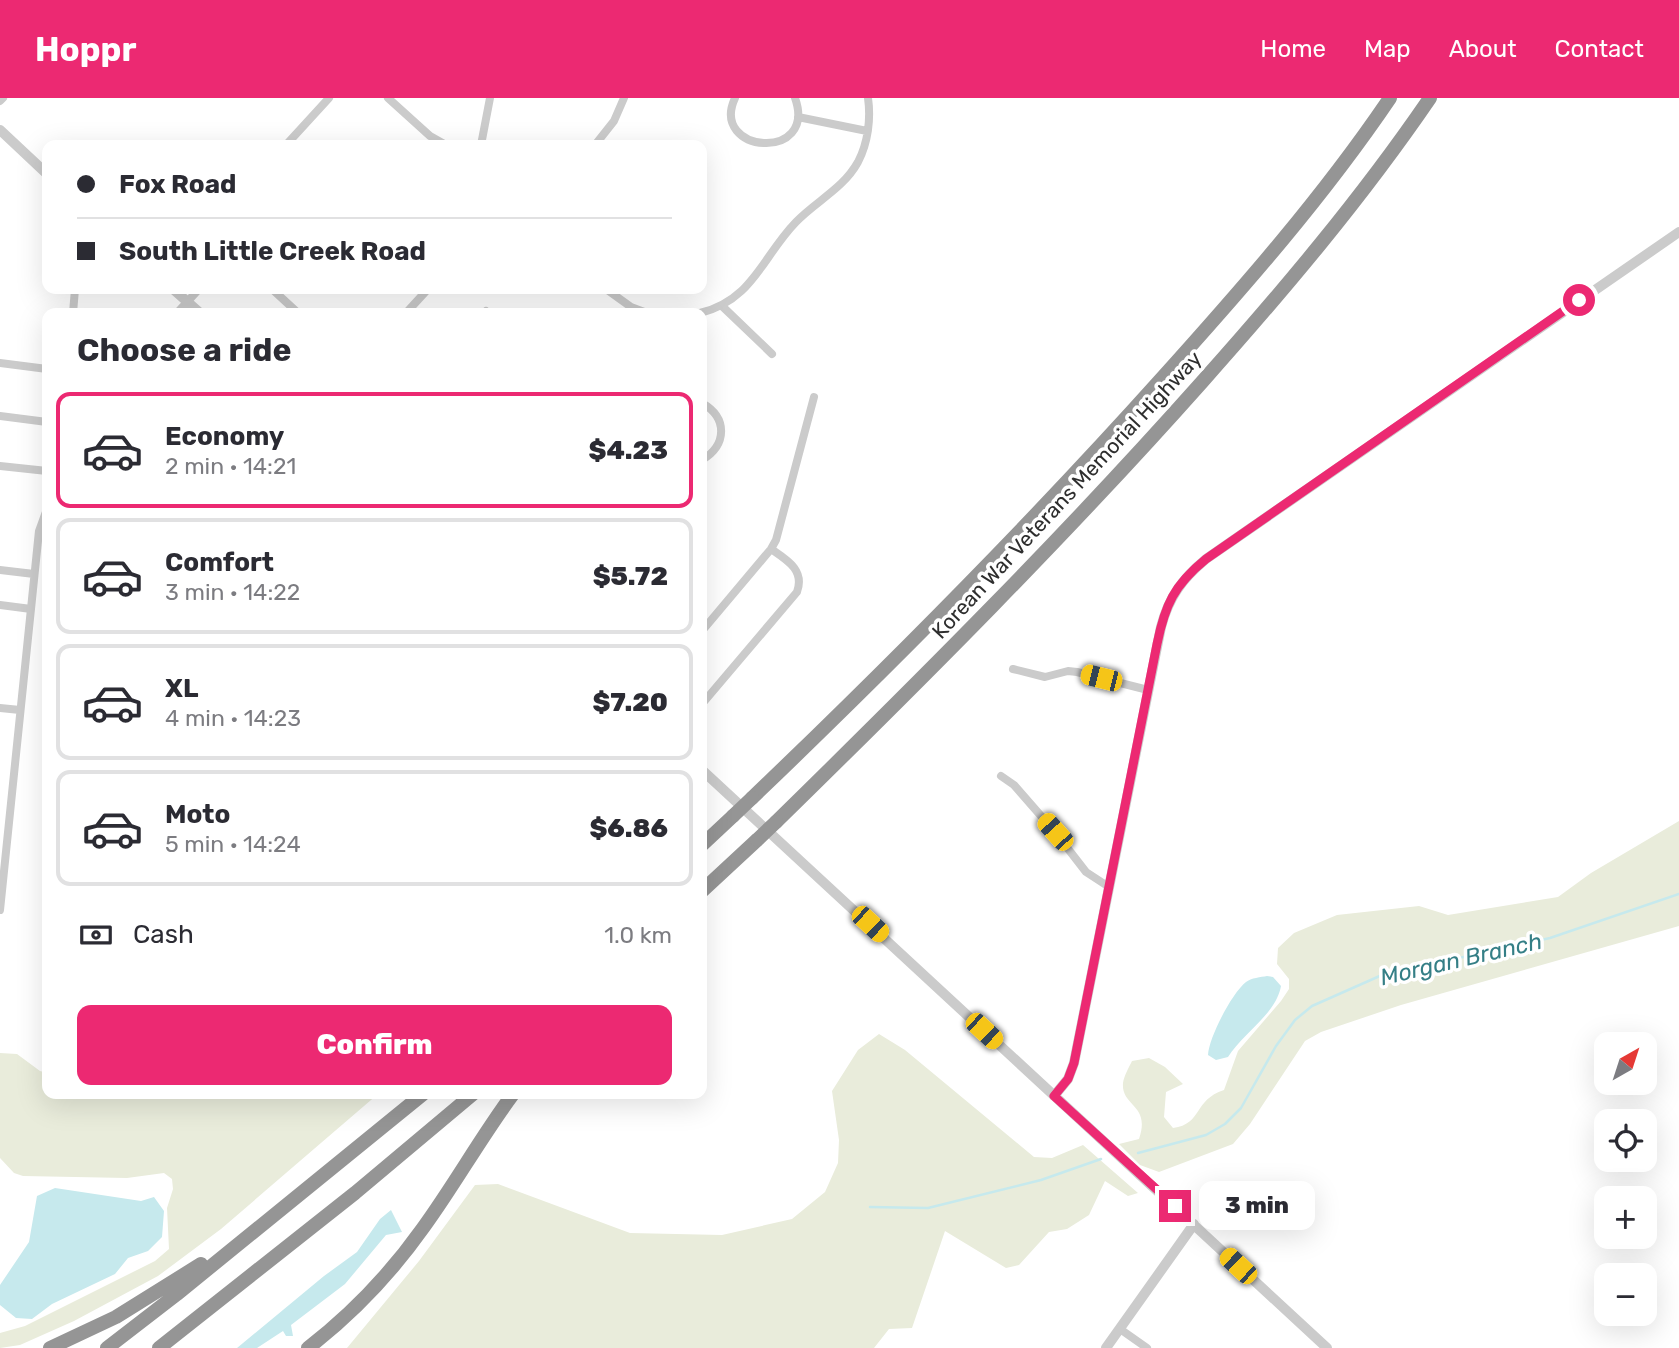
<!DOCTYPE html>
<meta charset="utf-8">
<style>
:root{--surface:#fff;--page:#f2f2f3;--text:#2b2b33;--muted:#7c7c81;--line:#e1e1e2;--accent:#ec2972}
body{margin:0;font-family:Rubik,sans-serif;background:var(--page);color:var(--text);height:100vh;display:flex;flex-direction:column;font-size:26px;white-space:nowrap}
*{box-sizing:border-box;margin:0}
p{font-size:23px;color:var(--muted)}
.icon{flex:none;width:38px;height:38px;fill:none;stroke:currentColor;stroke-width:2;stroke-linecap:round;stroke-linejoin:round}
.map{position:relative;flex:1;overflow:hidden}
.details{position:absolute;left:42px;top:210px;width:665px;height:791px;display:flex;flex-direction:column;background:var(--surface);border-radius:14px;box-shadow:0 7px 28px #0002}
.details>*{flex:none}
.hud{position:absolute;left:42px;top:42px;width:665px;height:154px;border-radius:14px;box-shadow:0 7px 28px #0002;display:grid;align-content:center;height:154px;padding:0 35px;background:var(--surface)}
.needle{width:46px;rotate:39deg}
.controls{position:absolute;left:1594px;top:934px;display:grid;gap:14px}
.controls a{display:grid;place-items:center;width:63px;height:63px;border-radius:14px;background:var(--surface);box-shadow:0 7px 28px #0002;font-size:35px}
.end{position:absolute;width:32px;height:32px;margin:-16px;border:9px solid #ec2972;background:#fff;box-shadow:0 0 0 4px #fff}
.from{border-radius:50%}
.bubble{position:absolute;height:49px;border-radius:14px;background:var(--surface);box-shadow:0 7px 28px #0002;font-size:23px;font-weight:800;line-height:49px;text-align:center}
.car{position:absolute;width:21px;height:42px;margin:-21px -10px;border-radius:9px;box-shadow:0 0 5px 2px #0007;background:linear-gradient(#f5c518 24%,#345 0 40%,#f5c518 0 76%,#345 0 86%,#f5c518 0)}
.hud b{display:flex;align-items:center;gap:24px;height:66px;font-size:26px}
.hud b+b{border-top:2px solid var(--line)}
.hud i{width:18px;height:18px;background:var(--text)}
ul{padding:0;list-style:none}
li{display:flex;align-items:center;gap:21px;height:116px;margin:0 14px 10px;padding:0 21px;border:4px solid var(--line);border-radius:14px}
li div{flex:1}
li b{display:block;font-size:26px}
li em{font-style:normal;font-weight:800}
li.selected{border-color:var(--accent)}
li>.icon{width:63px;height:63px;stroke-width:1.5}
h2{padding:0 35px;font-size:32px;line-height:84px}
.pay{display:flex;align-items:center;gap:18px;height:77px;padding:0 35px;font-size:26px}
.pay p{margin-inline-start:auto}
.primary-button{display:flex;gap:14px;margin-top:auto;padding:14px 35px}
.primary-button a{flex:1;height:80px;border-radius:14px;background:var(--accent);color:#fff;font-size:28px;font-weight:800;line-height:80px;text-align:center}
header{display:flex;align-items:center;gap:42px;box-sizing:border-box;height:98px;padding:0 35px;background:var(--accent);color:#fff}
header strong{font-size:33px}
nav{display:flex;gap:38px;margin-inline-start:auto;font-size:24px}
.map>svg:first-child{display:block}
.green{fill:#e9ecdb}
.water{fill:#c6e9ed}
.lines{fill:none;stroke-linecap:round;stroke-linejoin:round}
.stream{stroke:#c6e9ed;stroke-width:2.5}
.minor{stroke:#cbcbcb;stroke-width:8}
.tertiary{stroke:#cbcbcb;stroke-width:10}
.motorway{stroke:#959595;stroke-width:14}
.motorway-bridge{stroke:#959595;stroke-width:14}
.route{stroke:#ec2972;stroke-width:9}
.labels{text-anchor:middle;stroke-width:7;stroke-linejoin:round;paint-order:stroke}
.street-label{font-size:21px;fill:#2e2e2e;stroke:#fff}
.water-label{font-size:23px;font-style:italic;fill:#357f86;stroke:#fff}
</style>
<header>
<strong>Hoppr</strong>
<nav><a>Home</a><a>Map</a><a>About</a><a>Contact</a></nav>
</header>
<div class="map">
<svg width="1679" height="1250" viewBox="0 0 1679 1250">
<rect width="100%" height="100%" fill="#fff"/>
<path class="green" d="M 1679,723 L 1679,828 L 1401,907 L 1321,934 L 1305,943 L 1250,1026 L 1233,1046 L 1159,1074 L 1140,1067 L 1119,1046 L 1139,1041 C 1151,1006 1121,1009 1123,985 C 1124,978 1129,969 1132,963 L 1149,960 L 1165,969 L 1183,986 L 1166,994 L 1164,1019 L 1173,1030 C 1203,1026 1193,1002 1224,992 L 1238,953 L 1281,903 L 1289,891 L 1289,881 L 1277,866 L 1278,850 L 1294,835 L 1337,817 L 1419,808 L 1448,817 L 1558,799 L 1591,775 Z
M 879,936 L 905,952 L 1034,1059 L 1052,1060 L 1083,1047 L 1138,1095 L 1128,1098 L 1105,1083 L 1089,1117 L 1067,1131 L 1049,1134 L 1019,1167 L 1006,1170 L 945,1133 L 912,1230 L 889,1231 L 874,1250 L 347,1250 L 419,1163 L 475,1087 L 498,1086 L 630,1135 L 722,1137 L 792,1121 L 825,1094 L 838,1065 L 839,1042 L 832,993 L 858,952 Z
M 0,955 L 17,956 L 40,973 L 47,975 L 47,996 L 378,996 L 221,1131 L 158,1178 L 74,1223 L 20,1247 L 0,1250 L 0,1235 L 25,1228 L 155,1163 L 169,1151 L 167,1110 L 173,1091 L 172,1081 L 164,1075 L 127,1080 L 23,1078 L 14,1075 L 0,1060 Z"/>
<path class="water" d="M 1267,878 L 1273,879 L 1281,888 C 1276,916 1244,934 1228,959 L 1216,962 L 1208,957 C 1209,939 1232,895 1246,884 C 1251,880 1261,879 1267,878 Z
M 55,1090 L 141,1103 L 154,1099 L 164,1113 L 162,1139 L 148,1153 L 128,1160 L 115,1176 L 52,1206 L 32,1221 L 16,1220 L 0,1207 L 0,1187 L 29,1144 L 37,1098 Z
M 391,1112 L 402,1134 L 386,1137 L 345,1186 L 291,1227 L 293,1238 L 286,1238 L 283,1233 L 257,1250 L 237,1250 L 324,1178 L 357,1154 L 380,1121 Z"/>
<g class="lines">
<path class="stream" d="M 1138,1055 L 1206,1037 L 1225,1026 L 1241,1010 L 1276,948 L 1295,922 L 1312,908 L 1382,877 L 1550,840 L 1679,796
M 870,1109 L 928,1110 L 1041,1082 L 1101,1061"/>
<path class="minor" d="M 388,0 L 430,38 L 446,47
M 735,0 C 709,56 818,64 795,0
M 0,3 L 3,0
M 798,19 L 867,33
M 286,47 L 329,0
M 481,47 L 490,0
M 595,47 L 614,23 L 624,0
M 272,191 L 298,215
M 606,191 L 631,209 L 647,215
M 722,208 L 772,256
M 486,213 L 488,215
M 73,215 L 75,191
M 177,215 L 199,191
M 406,215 L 428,191
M 700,215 C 753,202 762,159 796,124 C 816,103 843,91 858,64 C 868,45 871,21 868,0
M 0,265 L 47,271
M 702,305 C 728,320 727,347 702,362
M 0,318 L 47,324
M 0,368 L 47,373
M 0,472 L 34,476
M 0,507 L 31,511
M 702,533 L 771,451 L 776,442 L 814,299
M 1013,571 L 1045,579 L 1068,573 L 1077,574 L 1148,592
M 702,606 L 797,494 C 805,472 787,462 771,451
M 0,610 L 20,612
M 1001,678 L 1014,687 L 1055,734 L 1086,774 L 1109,789
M 0,812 L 39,433 L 47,411
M 1120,1231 L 1147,1250"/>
<path class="tertiary" d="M 0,32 L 47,76
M 173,191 L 200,215
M 702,672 L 1327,1250
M 1054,998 L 1068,981 L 1074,965 L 1161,529 C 1169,499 1182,481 1206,461 L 1679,134
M 1106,1250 L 1194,1126"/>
<path class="motorway" d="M 752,700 C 894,564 1032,425 1163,279 C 1243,190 1323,99 1390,0
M 776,724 C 922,581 1066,437 1202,284 C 1283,193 1361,101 1430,0
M 702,747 L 733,718
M 702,793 L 757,742
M 50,1250 L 116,1219 L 201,1166
M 107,1250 L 177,1196 L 423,996
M 159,1250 L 355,1095 L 473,996
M 308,1250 C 352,1216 391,1175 423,1130 C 455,1086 481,1039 513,996"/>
<path class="motorway-bridge" d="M 733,718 L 752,700
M 757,742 L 776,724"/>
</g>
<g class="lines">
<path class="route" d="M 1175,1108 L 1054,998 L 1068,981 L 1074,965 L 1157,546 C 1165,507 1174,487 1206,461 L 1579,202"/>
</g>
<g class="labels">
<g class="street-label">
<text transform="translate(1067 397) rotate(-47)" y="7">Korean War Veterans Memorial Highway</text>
</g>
<g class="water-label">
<text transform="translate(1461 861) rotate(-13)" y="8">Morgan Branch</text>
</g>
</g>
</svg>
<div class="controls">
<a><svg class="needle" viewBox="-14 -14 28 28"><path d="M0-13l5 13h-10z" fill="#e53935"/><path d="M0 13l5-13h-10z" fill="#7c7c81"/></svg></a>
<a><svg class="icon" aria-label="locate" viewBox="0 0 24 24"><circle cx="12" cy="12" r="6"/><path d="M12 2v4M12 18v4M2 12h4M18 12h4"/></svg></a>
<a>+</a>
<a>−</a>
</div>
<i class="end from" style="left:1579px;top:202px"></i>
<i class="end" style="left:1175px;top:1108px"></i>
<div class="bubble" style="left:1199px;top:1083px;width:116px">3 min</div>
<i class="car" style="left:1101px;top:580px;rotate:284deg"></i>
<i class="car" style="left:1055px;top:734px;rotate:318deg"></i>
<i class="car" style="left:870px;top:826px;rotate:133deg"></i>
<i class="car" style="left:984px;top:933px;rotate:133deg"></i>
<i class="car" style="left:1238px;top:1168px;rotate:313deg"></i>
<div class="hud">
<b><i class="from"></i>Fox Road</b>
<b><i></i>South Little Creek Road</b>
</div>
<section class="details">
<h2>Choose a ride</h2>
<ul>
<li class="selected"><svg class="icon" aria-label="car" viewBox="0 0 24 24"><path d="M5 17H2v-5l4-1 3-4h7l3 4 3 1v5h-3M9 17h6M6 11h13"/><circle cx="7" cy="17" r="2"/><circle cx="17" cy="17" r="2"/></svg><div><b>Economy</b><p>2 min · 14:21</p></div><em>$4.23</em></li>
<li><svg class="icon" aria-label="car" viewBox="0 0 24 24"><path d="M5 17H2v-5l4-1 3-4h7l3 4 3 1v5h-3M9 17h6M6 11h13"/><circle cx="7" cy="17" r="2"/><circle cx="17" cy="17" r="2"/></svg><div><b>Comfort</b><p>3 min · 14:22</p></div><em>$5.72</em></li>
<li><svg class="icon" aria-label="car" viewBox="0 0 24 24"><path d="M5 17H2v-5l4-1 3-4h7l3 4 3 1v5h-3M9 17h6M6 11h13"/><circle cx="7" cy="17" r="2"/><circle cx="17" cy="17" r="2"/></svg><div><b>XL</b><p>4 min · 14:23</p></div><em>$7.20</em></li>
<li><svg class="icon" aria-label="car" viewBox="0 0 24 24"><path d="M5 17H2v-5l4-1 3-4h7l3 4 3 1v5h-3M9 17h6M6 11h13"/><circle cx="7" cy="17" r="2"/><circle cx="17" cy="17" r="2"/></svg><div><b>Moto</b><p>5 min · 14:24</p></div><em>$6.86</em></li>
</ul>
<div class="pay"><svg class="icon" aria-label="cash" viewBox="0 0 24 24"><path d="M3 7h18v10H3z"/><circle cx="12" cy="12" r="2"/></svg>Cash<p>1.0 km</p></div>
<div class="primary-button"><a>Confirm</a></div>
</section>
</div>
